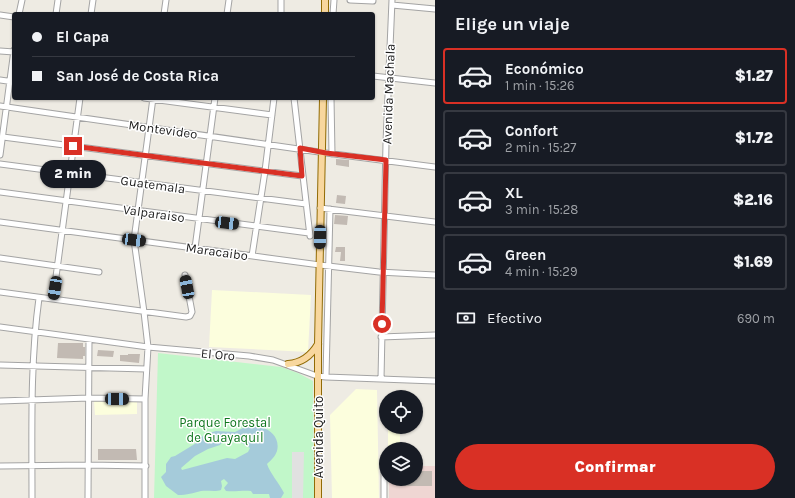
<!DOCTYPE html>
<html lang="es">
<meta charset="utf-8">
<style>
:root{--surface:#171b24;--page:#20242c;--text:#f1f3f6;--muted:#9ea1a6;--line:#363941;--accent:#d93025}
body{margin:0;font-family:Karla,sans-serif;background:var(--page);color:var(--text);height:100vh;display:flex;flex-direction:column;font-size:15px;white-space:nowrap}
*{box-sizing:border-box;margin:0}
p{font-size:13px;color:var(--muted)}
.icon{flex:none;width:22px;height:22px;fill:none;stroke:currentColor;stroke-width:2;stroke-linecap:round;stroke-linejoin:round}
.map{position:relative;flex:1;overflow:hidden}
.details{display:flex;flex-direction:column;background:var(--surface);width:360px}
.details>*{flex:none}
.top-card{position:absolute;left:12px;top:12px;width:363px;height:88px;border-radius:4px;box-shadow:0 1px 3px #0004;display:grid;align-content:center;height:88px;padding:0 20px;background:var(--surface)}
.controls{position:absolute;left:379px;top:390px;display:grid;gap:8px}
.controls a{display:grid;place-items:center;width:44px;height:44px;border-radius:50%;background:var(--surface);box-shadow:0 1px 3px #0004;font-size:20px}
.end{position:absolute;width:18px;height:18px;margin:-9px;border:5px solid #d93025;background:#fff;box-shadow:0 0 0 2px #fff}
.from{border-radius:50%}
.bubble{position:absolute;height:28px;border-radius:14px;background:var(--surface);box-shadow:0 1px 3px #0004;font-size:13px;font-weight:800;line-height:28px;text-align:center}
.car{position:absolute;width:12px;height:24px;margin:-12px -6px;border-radius:5px;box-shadow:0 0 3px 1px #0007;background:linear-gradient(#222 24%,#8ab4d8 0 40%,#222 0 76%,#8ab4d8 0 86%,#222 0)}
.top-card b{display:flex;align-items:center;gap:14px;height:38px;font-size:15px}
.top-card b+b{border-top:1px solid var(--line)}
.top-card i{width:10px;height:10px;background:var(--text)}
ul{padding:0;list-style:none}
li{display:flex;align-items:center;gap:12px;height:56px;margin:0 8px 6px;padding:0 12px;border:2px solid var(--line);border-radius:4px}
li div{flex:1}
li b{display:block;font-size:15px}
li em{font-style:normal;font-weight:800}
li.active{border-color:var(--accent)}
li>.icon{width:36px;height:36px;stroke-width:1.5}
h2{padding:0 20px;font-size:18px;line-height:48px}
.pay{display:flex;align-items:center;gap:10px;height:44px;padding:0 20px;font-size:15px}
.pay p{margin-inline-start:auto}
.button{display:flex;gap:8px;margin-top:auto;padding:8px 20px}
.button a{flex:1;height:46px;border-radius:24px;background:var(--accent);color:#fff;font-size:16px;font-weight:800;line-height:46px;text-align:center}
main{display:flex;flex:1;min-height:0}
.map>svg:first-child{display:block}
.commercial{fill:#efd6d3}
.education{fill:#fcfedd}
.park{fill:#c1f7c9}
.parking{fill:#e1e1e1}
.water{fill:#a5cbda;fill-rule:evenodd}
.building{fill:#c2bab3}
.lines{fill:none;stroke-linecap:round;stroke-linejoin:round}
.minor-casing{stroke:#a4a4a4;stroke-width:7}
.major-casing{stroke:#916b05;stroke-width:8}
.minor{stroke:#fff;stroke-width:5}
.major{stroke:#f8d79e;stroke-width:6}
.route{stroke:#d93025;stroke-width:5}
.labels{text-anchor:middle;stroke-width:3;stroke-linejoin:round;paint-order:stroke}
.street-label{font-size:13px;fill:#1d1d1d;stroke:#fff}
.park-label{font-size:13px;fill:#0f771e;stroke:#fff}
</style>
<main>
<div class="map">
<svg width="435" height="498" viewBox="0 0 435 498">
<rect width="100%" height="100%" fill="#eeebe3"/>
<path class="commercial" d="M 416,466 L 435,466 L 435,498 L 389,498 L 389,479 L 416,479 Z"/>
<path class="education" d="M 212,290 L 311,295 L 308,352 L 209,347 Z
M 356,389 L 377,390 L 379,498 L 332,498 L 330,415 Z
M 94,401 L 137,401 L 137,414 L 95,415 Z
M 388,427 L 400,427 L 400,449 L 388,449 Z"/>
<path class="park" d="M 158,353 L 281,367 L 298,373 L 313,381 L 314,498 L 154,498 Z"/>
<path class="parking" d="M 292,452 L 304,452 L 303,498 L 292,498 Z"/>
<path class="water" d="M 245,427 C 250,427 256,426 261,427 C 272,430 280,439 277,451 C 275,457 271,460 267,464 C 270,473 279,483 284,493 L 281,498 L 270,498 L 269,494 L 253,494 L 251,491 C 243,490 235,492 226,491 L 224,488 L 228,483 L 224,479 L 221,481 L 222,486 L 221,490 C 215,492 208,490 201,491 C 193,493 187,495 178,495 L 166,486 L 161,477 L 166,472 L 166,464 L 171,457 L 175,456 L 198,442 L 200,438 L 206,434 L 216,431 L 235,432 ZM 226,440 L 240,442 L 250,448 L 248,452 L 235,459 L 227,458 L 182,470 L 181,468 L 195,456 L 208,449 L 220,445 L 223,441 Z"/>
<path class="building" d="M 336,159 L 349,160 L 349,167 L 336,165 Z
M 337,195 L 346,196 L 345,204 L 336,203 Z
M 335,215 L 348,216 L 347,225 L 334,224 Z
M 336,247 L 345,247 L 345,261 L 340,261 L 341,252 L 335,252 Z
M 58,343 L 83,343 L 83,347 L 85,347 L 85,356 L 83,356 L 83,359 L 57,358 Z
M 98,350 L 114,351 L 113,357 L 97,356 Z
M 128,354 L 140,354 L 139,363 L 120,361 L 120,355 L 128,355 Z
M 98,449 L 136,449 L 137,460 L 98,460 Z
M 416,471 L 432,471 L 432,486 L 401,486 L 401,479 L 416,479 Z"/>
<g class="lines">
<g class="minor-casing">
<path id="minor" d="M 350,0 L 373,1
M 392,5 L 435,9
M 19,14 L 22,0
M 56,14 L 58,0
M 91,14 L 93,0
M 164,14 L 166,0
M 227,14 L 229,0
M 281,14 L 281,0
M 333,14 L 334,0
M 0,15 L 14,17
M 0,51 L 14,52
M 373,76 L 435,83
M 0,80 L 14,82
M 144,98 L 272,115
M 294,98 L 310,236
M 331,98 L 332,154
M 0,106 L 326,153 L 435,167
M 3,137 L 302,176
M 0,155 L 14,50
M 0,164 L 306,204
M 0,192 L 309,233
M 320,208 L 435,222
M 0,222 L 320,265 L 379,272 L 435,275
M 195,248 L 215,98
M 252,256 L 265,171 L 274,98
M 0,258 L 99,272
M 0,292 L 186,317 L 190,316 L 192,312 L 185,275
M 53,299 L 80,98
M 0,327 L 148,347 L 249,356 L 273,360 L 317,376 L 326,377 L 435,381
M 381,337 L 435,335
M 0,365 L 146,369
M 326,377 L 330,209
M 381,379 L 386,143 L 392,0
M 0,401 L 89,398 L 145,399
M 384,465 L 384,498
M 0,466 L 88,465 L 146,466
M 32,498 C 32,431 30,364 39,298
M 88,498 L 89,339
M 145,498 L 145,399 L 148,347 L 144,312 L 134,240 L 153,98"/>
</g>
<g class="major-casing">
<path id="major" d="M 325,14 L 325,0
M 288,364 C 301,363 311,356 318,344
M 318,498 L 318,344 L 323,98"/>
</g>
<use href="#minor" class="minor"/>
<use href="#major" class="major"/>
</g>
<g class="lines">
<path class="route" d="M 73,146 L 302,176 L 300,148 L 326,153 L 386,160 L 382,324"/>
</g>
<g class="labels">
<g class="street-label">
<text transform="translate(388 94) rotate(-88)" y="5">Avenida Machala</text>
<text transform="translate(163 129) rotate(8)" y="5">Montevideo</text>
<text transform="translate(153 184) rotate(8)" y="5">Guatemala</text>
<text transform="translate(154 213) rotate(8)" y="5">Valparaiso</text>
<text transform="translate(217 251) rotate(8)" y="5">Maracaibo</text>
<text transform="translate(218 354) rotate(5)" y="5">El Oro</text>
<text transform="translate(318 437) rotate(-90)" y="5">Avenida Quito</text>
</g>
<g class="park-label">
<text x="225" y="427">Parque Forestal<tspan x="225" dy="15">de Guayaquil</tspan></text>
</g>
</g>
</svg>
<div class="controls">
<a><svg class="icon" aria-label="locate" viewBox="0 0 24 24"><circle cx="12" cy="12" r="6"/><path d="M12 2v4M12 18v4M2 12h4M18 12h4"/></svg></a>
<a><svg class="icon" aria-label="layers" viewBox="0 0 24 24"><path d="M12 4l9 5-9 5-9-5zM3 14l9 5 9-5"/></svg></a>
</div>
<i class="end from" style="left:382px;top:324px"></i>
<i class="end" style="left:73px;top:146px"></i>
<div class="bubble" style="left:40px;top:160px;width:66px">2 min</div>
<i class="car" style="left:227px;top:223px;rotate:97deg"></i>
<i class="car" style="left:320px;top:237px;rotate:181deg"></i>
<i class="car" style="left:134px;top:240px;rotate:97deg"></i>
<i class="car" style="left:187px;top:287px;rotate:349deg"></i>
<i class="car" style="left:55px;top:288px;rotate:189deg"></i>
<i class="car" style="left:117px;top:399px;rotate:91deg"></i>
<div class="top-card">
<b><i class="from"></i>El Capa</b>
<b><i></i>San José de Costa Rica</b>
</div>
</div>
<section class="details">
<h2>Elige un viaje</h2>
<ul>
<li class="active"><svg class="icon" aria-label="car" viewBox="0 0 24 24"><path d="M5 17H2v-5l4-1 3-4h7l3 4 3 1v5h-3M9 17h6M6 11h13"/><circle cx="7" cy="17" r="2"/><circle cx="17" cy="17" r="2"/></svg><div><b>Económico</b><p>1 min · 15:26</p></div><em>$1.27</em></li>
<li><svg class="icon" aria-label="car" viewBox="0 0 24 24"><path d="M5 17H2v-5l4-1 3-4h7l3 4 3 1v5h-3M9 17h6M6 11h13"/><circle cx="7" cy="17" r="2"/><circle cx="17" cy="17" r="2"/></svg><div><b>Confort</b><p>2 min · 15:27</p></div><em>$1.72</em></li>
<li><svg class="icon" aria-label="car" viewBox="0 0 24 24"><path d="M5 17H2v-5l4-1 3-4h7l3 4 3 1v5h-3M9 17h6M6 11h13"/><circle cx="7" cy="17" r="2"/><circle cx="17" cy="17" r="2"/></svg><div><b>XL</b><p>3 min · 15:28</p></div><em>$2.16</em></li>
<li><svg class="icon" aria-label="car" viewBox="0 0 24 24"><path d="M5 17H2v-5l4-1 3-4h7l3 4 3 1v5h-3M9 17h6M6 11h13"/><circle cx="7" cy="17" r="2"/><circle cx="17" cy="17" r="2"/></svg><div><b>Green</b><p>4 min · 15:29</p></div><em>$1.69</em></li>
</ul>
<div class="pay"><svg class="icon" aria-label="cash" viewBox="0 0 24 24"><path d="M3 7h18v10H3z"/><circle cx="12" cy="12" r="2"/></svg>Efectivo<p>690 m</p></div>
<div class="button"><a>Confirmar</a></div>
</section>
</main>
